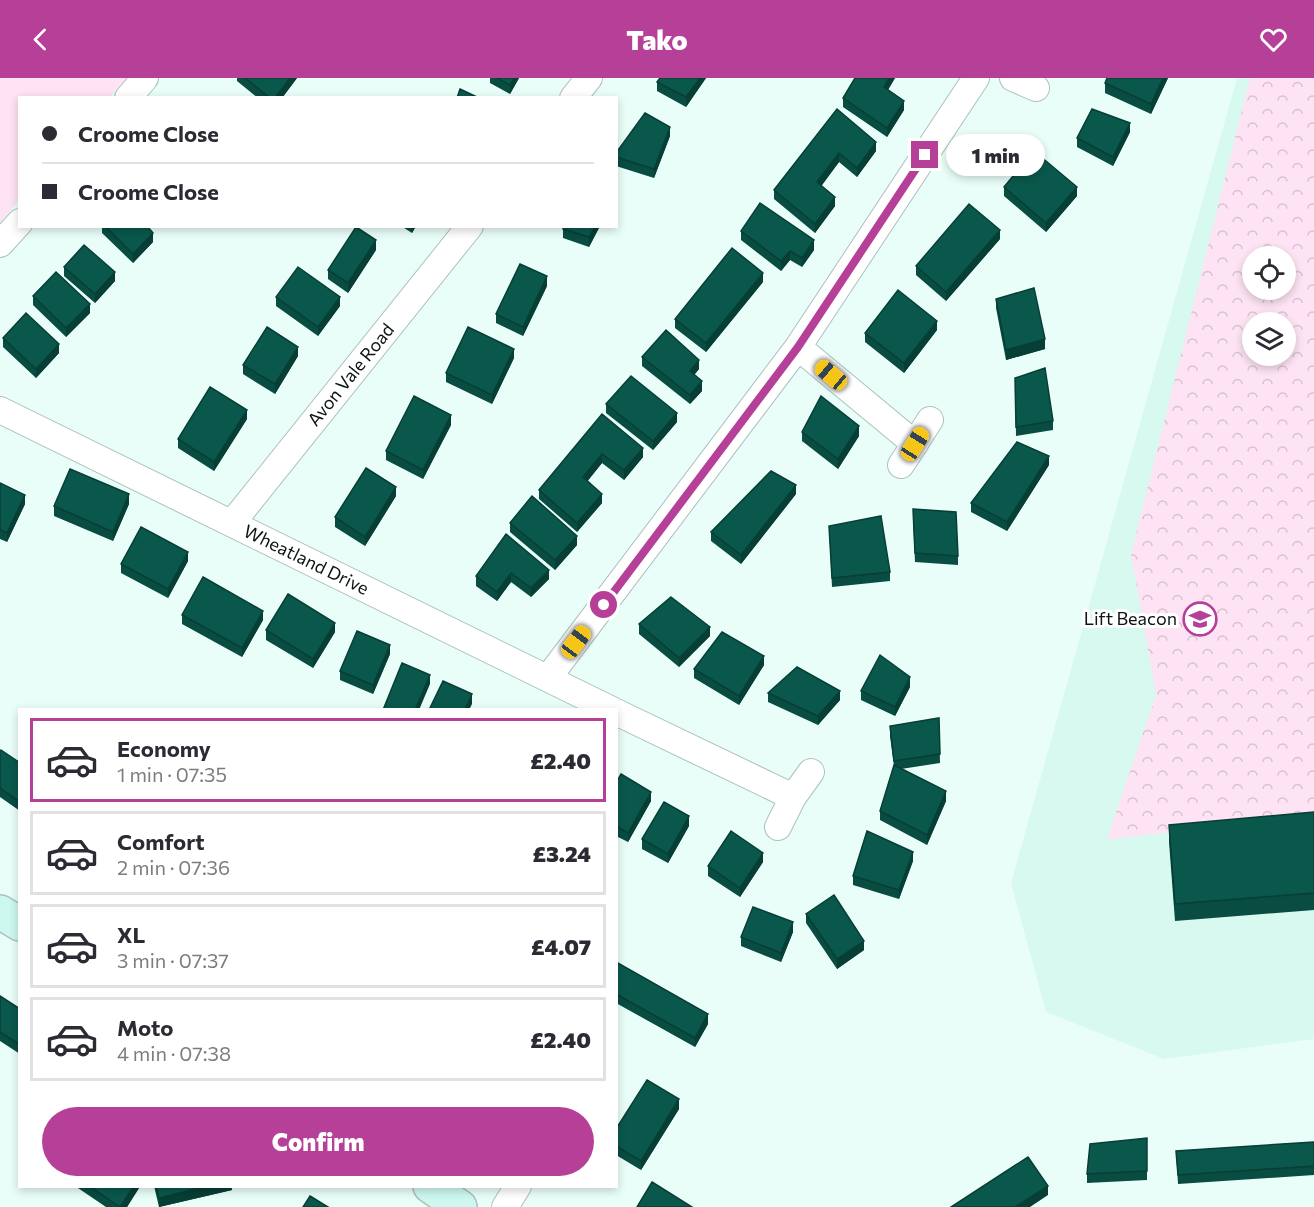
<!DOCTYPE html>
<meta charset="utf-8">
<style>
:root{--surface:#fff;--page:#f2f2f3;--text:#2b2b33;--muted:#7c7c81;--line:#e1e1e2;--accent:#b64097}
body{margin:0;font-family:Commissioner,sans-serif;background:var(--page);color:var(--text);height:100vh;display:flex;flex-direction:column;font-size:22px;white-space:nowrap}
*{box-sizing:border-box;margin:0}
p{font-size:20px;color:var(--muted)}
.icon{flex:none;width:33px;height:33px;fill:none;stroke:currentColor;stroke-width:2;stroke-linecap:round;stroke-linejoin:round}
.map{position:relative;flex:1;overflow:hidden}
.sheet{position:absolute;left:18px;top:630px;width:600px;height:480px;display:flex;flex-direction:column;background:var(--surface);border-radius:0px;box-shadow:0 3px 9px #0003}
.sheet>*{flex:none}
.guide{position:absolute;left:18px;top:18px;width:600px;height:132px;border-radius:0px;box-shadow:0 3px 9px #0003;display:grid;align-content:center;height:132px;padding:0 24px;background:var(--surface)}
.tools{position:absolute;left:1242px;top:168px;display:grid;gap:12px}
.tools a{display:grid;place-items:center;width:54px;height:54px;border-radius:50%;background:var(--surface);box-shadow:0 3px 9px #0003;font-size:30px}
.end{position:absolute;width:27px;height:27px;margin:-14px;border:8px solid #b64097;background:#fff;box-shadow:0 0 0 3px #fff}
.from{border-radius:50%}
.bubble{position:absolute;height:42px;border-radius:21px;background:var(--surface);box-shadow:0 3px 9px #0003;font-size:20px;font-weight:800;line-height:42px;text-align:center}
.car{position:absolute;width:18px;height:36px;margin:-18px -9px;border-radius:8px;box-shadow:0 0 4px 2px #0007;background:linear-gradient(#f5c518 24%,#345 0 40%,#f5c518 0 76%,#345 0 86%,#f5c518 0)}
.guide b{display:flex;align-items:center;gap:21px;height:57px;font-size:22px}
.guide b+b{border-top:2px solid var(--line)}
.guide i{width:15px;height:15px;background:var(--text)}
ul{padding:10px 0 0;list-style:none}
li{display:flex;align-items:center;gap:18px;height:84px;margin:0 12px 9px;padding:0 12px;border:3px solid var(--line);border-radius:0px}
li div{flex:1}
li b{display:block;font-size:22px}
li em{font-style:normal;font-weight:800}
li.selected{border-color:var(--accent)}
li>.icon{width:54px;height:54px;stroke-width:1.5}
.action{display:flex;gap:12px;margin-top:auto;padding:12px 24px}
.action a{flex:1;height:69px;border-radius:36px;background:var(--accent);color:#fff;font-size:24px;font-weight:800;line-height:69px;text-align:center}
header{display:flex;justify-content:space-between;align-items:center;height:78px;padding:0 24px;background:var(--accent);color:#fff;font-size:27px;font-weight:800}
.map>svg:first-child{display:block}
.built{fill:#d7f9f0;fill-rule:evenodd}
.grass{fill:#fde3f3}
.forest{fill:url(#forest-crowns);fill-rule:evenodd}
.lines{fill:none;stroke-linecap:round;stroke-linejoin:round}
.street-casing{stroke:#aac2bc;stroke-width:28}
.secondary-casing{stroke:#aac2bc;stroke-width:36}
.street{stroke:#fff;stroke-width:26}
.secondary{stroke:#cdf8f0;stroke-width:33}
.wall{fill:#094c41}
.shaded-wall{fill:#073e35}
.building{fill:#0a584c;stroke:#073e35;stroke-width:1.5}
.route{stroke:#b64097;stroke-width:8}
.labels{text-anchor:middle;stroke-width:6;stroke-linejoin:round;paint-order:stroke}
.street-label{font-size:18px;fill:#0c1513;stroke:#fff}
.poi-label{font-size:18px;fill:#0c1513;stroke:#fff;text-anchor:end}
</style>
<header><svg class="icon" aria-label="back" viewBox="0 0 24 24"><path d="M15 5l-7 7 7 7"/></svg>Tako<svg class="icon" aria-label="heart" viewBox="0 0 24 24"><path d="M12 20l-8-8c-3-5 5-10 8-4 3-6 11-1 8 4z"/></svg></header>
<div class="map">
<svg width="1314" height="1129" viewBox="0 0 1314 1129">
<defs>
<pattern id="forest-crowns" width="20" height="18" patternUnits="userSpaceOnUse" patternTransform="scale(1.5)"><rect width="20" height="18" fill="#fde3f3"/><path d="M2 6a3 3 0 1 1 6 0M12 15a3 3 0 1 1 6 0" fill="none" stroke="#d8c2cf"/></pattern>
</defs>
<rect width="100%" height="100%" fill="#eafef9"/>
<path class="built" d="M 1237,0 L 1314,0 L 1314,961 L 1164,981 L 1046,934 L 1011,805 ZM 1252,178 L 1286,178 L 1286,212 L 1252,212 ZM 1252,244 L 1286,244 L 1286,278 L 1252,278 Z"/>
<path class="grass" d="M 0,0 L 127,0 L 110,19 L 20,20 L 19,122 L 0,145 Z"/>
<path class="forest" d="M 1250,0 L 1314,0 L 1314,739 L 1107,761 L 1156,617 L 1131,476 ZM 1252,178 L 1286,178 L 1286,212 L 1252,212 ZM 1252,244 L 1286,244 L 1286,278 L 1252,278 Z"/>
<g class="lines">
<g class="street-casing">
<path id="street" d="M 1013,0 L 1036,10
M 128,20 L 145,0
M 573,20 L 589,0
M 0,166 L 20,144
M 798,269 L 915,366
M 0,332 L 612,632
M 901,387 L 930,342
M 232,445 L 470,148
M 548,600 L 798,269 L 976,0
M 616,634 L 793,719
M 778,749 L 793,719 L 811,694
M 505,1129 L 518,1108"/>
</g>
<g class="secondary-casing">
<path id="secondary" d="M 0,834 L 20,846
M 430,1108 L 460,1129"/>
</g>
<use href="#street" class="street"/>
<use href="#secondary" class="secondary"/>
</g>
<path class="wall" d="M 237,0 L 297,0 L 282,20 L 258,20 L 237,3 Z
M 490,0 L 519,0 L 510,16 L 490,5 Z
M 706,0 L 686,29 L 657,13 L 657,4 Z
M 855,0 L 895,0 L 888,12 L 904,32 L 887,59 L 843,29 L 843,20 Z
M 1107,0 L 1168,0 L 1151,36 L 1105,15 L 1105,5 Z
M 837,31 L 876,73 L 857,99 L 839,84 L 821,108 L 835,128 L 815,155 L 774,121 L 774,112 Z
M 1130,54 L 1113,88 L 1077,69 L 1077,60 Z
M 670,58 L 654,100 L 616,88 L 616,75 Z
M 1004,109 L 1077,118 L 1046,154 L 1004,118 Z
M 102,148 L 147,148 L 153,164 L 133,185 L 102,155 Z
M 401,148 L 416,148 L 412,155 Z
M 600,148 L 589,169 L 563,160 L 563,151 Z
M 741,153 L 814,172 L 802,189 L 790,182 L 781,193 L 741,162 Z
M 1000,161 L 946,223 L 916,197 L 916,188 Z
M 376,172 L 348,215 L 328,201 L 328,192 Z
M 64,189 L 115,203 L 95,225 L 64,198 Z
M 763,204 L 706,274 L 675,250 L 675,241 Z
M 547,208 L 523,258 L 496,245 L 496,236 Z
M 33,218 L 90,235 L 66,259 L 33,227 Z
M 276,219 L 340,228 L 318,258 L 276,228 Z
M 996,221 L 1045,271 L 1006,282 L 996,230 Z
M 937,252 L 904,295 L 865,264 L 865,255 Z
M 3,260 L 59,275 L 36,300 L 3,269 Z
M 298,278 L 275,316 L 243,296 L 243,287 Z
M 642,279 L 699,291 L 694,297 L 702,313 L 690,326 L 642,288 Z
M 514,280 L 492,326 L 446,304 L 446,295 Z
M 1015,300 L 1053,343 L 1053,352 L 1016,358 Z
M 606,326 L 677,344 L 653,372 L 606,335 Z
M 602,336 L 643,379 L 624,402 L 602,385 L 587,403 L 602,425 L 577,454 L 539,421 L 539,412 Z
M 247,341 L 214,393 L 178,370 L 178,361 Z
M 451,347 L 423,401 L 386,382 L 386,373 Z
M 802,354 L 859,358 L 838,391 L 802,363 Z
M 1049,387 L 1007,453 L 971,434 L 971,425 Z
M 0,405 L 25,426 L 7,464 L 0,461 Z
M 796,416 L 741,486 L 711,463 L 711,454 Z
M 396,418 L 365,468 L 335,449 L 335,439 Z
M 129,426 L 113,463 L 54,438 L 54,428 Z
M 913,440 L 958,478 L 958,487 L 915,484 Z
M 510,445 L 577,467 L 555,492 L 510,454 Z
M 829,448 L 890,494 L 890,503 L 832,509 Z
M 506,456 L 549,501 L 531,519 L 511,504 L 497,523 L 476,508 L 476,498 Z
M 188,483 L 168,520 L 121,495 L 121,486 Z
M 182,537 L 263,542 L 242,579 L 182,546 Z
M 639,546 L 710,558 L 679,589 L 639,556 Z
M 266,552 L 335,554 L 313,590 L 266,562 Z
M 390,576 L 373,616 L 340,602 L 340,593 Z
M 764,587 L 739,627 L 694,600 L 694,591 Z
M 910,609 L 895,638 L 861,622 L 861,613 Z
M 768,615 L 840,622 L 818,647 L 768,624 Z
M 939,640 L 940,685 L 901,691 L 946,723 L 927,767 L 880,742 L 880,733 L 894,688 L 890,658 L 890,648 Z
M 0,673 L 20,685 L 20,733 L 0,719 Z
M 616,705 L 651,723 L 628,764 L 616,758 Z
M 1314,734 L 1314,832 L 1175,843 L 1169,764 L 1169,747 Z
M 689,748 L 668,785 L 642,771 L 642,761 Z
M 913,783 L 899,821 L 853,807 L 853,798 Z
M 763,784 L 740,819 L 708,798 L 708,788 Z
M 806,836 L 864,872 L 837,891 L 806,845 Z
M 793,854 L 781,884 L 741,868 L 741,859 Z
M 616,884 L 708,946 L 695,969 L 616,925 Z
M 0,918 L 20,931 L 20,976 L 0,963 Z
M 679,1031 L 641,1092 L 616,1077 L 616,1051 Z
M 1147,1060 L 1147,1102 L 1087,1105 L 1087,1096 Z
M 1314,1064 L 1314,1097 L 1178,1106 L 1176,1073 Z
M 75,1108 L 139,1108 L 139,1110 L 127,1129 L 106,1129 Z
M 154,1108 L 232,1108 L 232,1112 L 159,1129 Z"/>
<path class="shaded-wall" d="M 290,0 L 297,0 L 282,20 L 275,20 Z
M 514,0 L 519,0 L 510,16 L 510,7 Z
M 700,0 L 706,0 L 686,29 L 686,19 Z
M 889,0 L 895,0 L 884,18 L 884,9 Z
M 1163,0 L 1168,0 L 1151,36 L 1151,26 Z
M 904,23 L 904,32 L 887,59 L 887,50 Z
M 1130,45 L 1130,54 L 1113,88 L 1113,79 Z
M 670,49 L 670,58 L 654,100 L 654,91 Z
M 876,64 L 876,73 L 857,99 L 857,90 Z
M 839,75 L 839,84 L 817,114 L 817,104 Z
M 1077,109 L 1077,118 L 1046,154 L 1046,145 Z
M 835,119 L 835,128 L 815,155 L 815,146 Z
M 412,148 L 416,148 L 412,155 Z
M 595,148 L 600,148 L 589,169 L 589,159 Z
M 1000,152 L 1000,161 L 946,223 L 946,214 Z
M 153,155 L 153,164 L 133,185 L 133,176 Z
M 376,162 L 376,172 L 348,215 L 348,205 Z
M 814,162 L 814,172 L 802,189 L 802,180 Z
M 790,173 L 790,182 L 781,193 L 781,183 Z
M 115,194 L 115,203 L 95,225 L 95,216 Z
M 763,195 L 763,204 L 706,274 L 706,265 Z
M 547,198 L 547,208 L 523,258 L 523,249 Z
M 340,219 L 340,228 L 318,258 L 318,249 Z
M 90,226 L 90,235 L 66,259 L 66,250 Z
M 937,243 L 937,252 L 904,295 L 904,285 Z
M 1045,261 L 1045,271 L 1006,282 L 1006,272 Z
M 59,266 L 59,275 L 36,300 L 36,291 Z
M 298,269 L 298,278 L 275,316 L 275,306 Z
M 514,271 L 514,280 L 492,326 L 492,317 Z
M 699,282 L 699,291 L 690,302 L 690,293 Z
M 702,303 L 702,313 L 690,326 L 690,317 Z
M 247,332 L 247,341 L 214,393 L 214,384 Z
M 677,335 L 677,344 L 653,372 L 653,363 Z
M 451,337 L 451,347 L 423,401 L 423,392 Z
M 859,348 L 859,358 L 838,391 L 838,381 Z
M 643,370 L 643,379 L 624,402 L 624,392 Z
M 602,376 L 602,385 L 583,409 L 583,399 Z
M 1049,378 L 1049,387 L 1007,453 L 1007,444 Z
M 796,407 L 796,416 L 741,486 L 741,477 Z
M 396,409 L 396,418 L 365,468 L 365,459 Z
M 129,416 L 129,426 L 113,463 L 113,454 Z
M 602,416 L 602,425 L 577,454 L 577,445 Z
M 25,417 L 25,426 L 7,464 L 7,455 Z
M 577,458 L 577,467 L 555,492 L 555,482 Z
M 188,474 L 188,483 L 168,520 L 168,511 Z
M 549,492 L 549,501 L 531,519 L 531,510 Z
M 511,495 L 511,504 L 497,523 L 497,514 Z
M 263,533 L 263,542 L 242,579 L 242,570 Z
M 335,545 L 335,554 L 313,590 L 313,581 Z
M 710,549 L 710,558 L 679,589 L 679,580 Z
M 390,567 L 390,576 L 373,616 L 373,607 Z
M 764,578 L 764,587 L 739,627 L 739,618 Z
M 430,597 L 430,606 L 419,632 L 415,632 Z
M 910,599 L 910,609 L 895,638 L 895,629 Z
M 840,613 L 840,622 L 818,647 L 818,638 Z
M 472,616 L 472,626 L 469,632 L 465,632 Z
M 946,713 L 946,723 L 927,767 L 927,757 Z
M 651,714 L 651,723 L 628,764 L 628,755 Z
M 689,738 L 689,748 L 668,785 L 668,776 Z
M 913,774 L 913,783 L 899,821 L 899,812 Z
M 763,775 L 763,784 L 740,819 L 740,810 Z
M 793,844 L 793,854 L 781,884 L 781,875 Z
M 864,863 L 864,872 L 837,891 L 837,881 Z
M 708,936 L 708,946 L 695,969 L 695,960 Z
M 679,1021 L 679,1031 L 641,1092 L 641,1083 Z
M 134,1108 L 139,1108 L 139,1110 L 127,1129 L 120,1129 Z
M 207,1108 L 232,1108 L 232,1112 L 159,1129 L 159,1120 Z
M 1048,1108 L 1048,1117 L 1030,1129 L 1015,1129 Z"/>
<path class="building" d="M 245,0 L 290,0 L 275,20 L 270,20 Z
M 497,0 L 514,0 L 510,7 Z
M 660,0 L 700,0 L 686,19 L 657,4 Z
M 855,0 L 889,0 L 884,9 L 904,23 L 887,50 L 843,20 Z
M 1107,0 L 1163,0 L 1151,26 L 1105,5 Z
M 460,11 L 479,20 L 457,20 Z
M 837,31 L 876,64 L 857,90 L 839,75 L 817,104 L 835,119 L 815,146 L 774,112 Z
M 1092,31 L 1130,45 L 1113,79 L 1077,60 Z
M 645,35 L 670,49 L 654,91 L 616,79 L 616,75 Z
M 1034,73 L 1077,109 L 1046,145 L 1004,109 Z
M 760,125 L 814,162 L 802,180 L 790,173 L 781,183 L 741,153 Z
M 969,126 L 1000,152 L 946,214 L 916,188 Z
M 105,148 L 147,148 L 153,155 L 133,176 Z
M 564,148 L 595,148 L 589,159 L 563,151 Z
M 356,149 L 376,162 L 348,205 L 328,192 Z
M 84,167 L 115,194 L 95,216 L 64,189 Z
M 732,170 L 763,195 L 706,265 L 675,241 Z
M 520,186 L 547,198 L 523,249 L 496,236 Z
M 298,189 L 340,219 L 318,249 L 276,219 Z
M 56,194 L 90,226 L 66,250 L 33,218 Z
M 1034,210 L 1045,261 L 1006,272 L 996,221 Z
M 898,212 L 937,243 L 904,285 L 865,255 Z
M 26,235 L 59,266 L 36,291 L 3,260 Z
M 267,249 L 298,269 L 275,306 L 243,287 Z
M 468,249 L 514,271 L 492,317 L 446,295 Z
M 666,252 L 699,282 L 690,293 L 702,303 L 690,317 L 642,279 Z
M 1045,290 L 1053,343 L 1016,349 L 1015,300 Z
M 631,298 L 677,335 L 653,363 L 606,326 Z
M 210,309 L 247,332 L 214,384 L 178,361 Z
M 414,318 L 451,337 L 423,392 L 386,373 Z
M 821,318 L 859,348 L 838,381 L 802,354 Z
M 602,336 L 643,370 L 624,392 L 602,376 L 583,399 L 602,416 L 577,445 L 539,412 Z
M 1017,364 L 1049,378 L 1007,444 L 971,425 Z
M 366,390 L 396,409 L 365,459 L 335,439 Z
M 70,391 L 129,416 L 113,454 L 54,428 Z
M 771,393 L 796,407 L 741,477 L 711,454 Z
M 0,405 L 25,417 L 7,455 L 0,452 Z
M 532,418 L 577,458 L 555,482 L 510,445 Z
M 913,431 L 956,434 L 958,478 L 915,475 Z
M 881,438 L 890,494 L 832,500 L 829,448 Z
M 141,449 L 188,474 L 168,511 L 121,486 Z
M 506,456 L 549,492 L 531,510 L 511,495 L 497,514 L 476,498 Z
M 203,499 L 263,533 L 242,570 L 182,537 Z
M 288,516 L 335,545 L 313,581 L 266,552 Z
M 671,519 L 710,549 L 679,580 L 639,546 Z
M 357,553 L 390,567 L 373,607 L 340,593 Z
M 722,554 L 764,578 L 739,618 L 694,591 Z
M 880,577 L 910,599 L 895,629 L 861,613 Z
M 402,585 L 430,597 L 415,632 L 383,632 Z
M 797,589 L 840,613 L 818,638 L 768,615 Z
M 443,603 L 472,616 L 465,632 L 429,632 Z
M 939,640 L 940,676 L 894,683 L 890,648 Z
M 1,672 L 20,685 L 20,724 L 0,710 L 0,673 Z
M 894,687 L 946,713 L 927,757 L 880,733 Z
M 621,696 L 651,714 L 628,755 L 616,748 L 616,705 Z
M 664,724 L 689,738 L 668,776 L 642,761 Z
M 1314,734 L 1314,815 L 1175,826 L 1169,747 Z
M 731,753 L 763,775 L 740,810 L 708,788 Z
M 867,753 L 913,774 L 899,812 L 853,798 Z
M 834,817 L 864,863 L 837,881 L 806,836 Z
M 753,829 L 793,844 L 781,875 L 741,859 Z
M 616,884 L 708,936 L 695,960 L 616,916 Z
M 0,918 L 20,931 L 20,967 L 0,954 Z
M 647,1002 L 679,1021 L 641,1083 L 616,1068 L 616,1051 Z
M 1147,1060 L 1147,1093 L 1087,1096 L 1090,1066 Z
M 1314,1064 L 1314,1088 L 1178,1097 L 1176,1073 Z
M 1028,1079 L 1048,1108 L 1015,1129 L 951,1129 Z
M 652,1104 L 692,1129 L 637,1129 Z
M 89,1108 L 134,1108 L 120,1129 Z
M 156,1108 L 207,1108 L 159,1120 Z
M 310,1118 L 328,1129 L 303,1129 Z"/>
<g class="lines">
<path class="route" d="M 604,527 L 798,269 L 925,77"/>
</g>
<defs>
<g id="school-ring" transform="scale(1.725)"><circle r="9.5" fill="#fff" stroke="#b64097" stroke-width="1.5"/><path d="M0-5L7-2L0 1L-7-2ZM-4 1L0 2.5L4 1V4Q0 6-4 4Z" fill="#b64097"/></g>
</defs>
<g fill-rule="evenodd">
<use href="#school-ring" x="1200" y="541"/>
</g>
<g class="labels">
<g class="street-label">
<text transform="translate(351 297) rotate(-51)" y="6">Avon Vale Road</text>
<text transform="translate(306 482) rotate(26)" y="6">Wheatland Drive</text>
</g>
<g class="poi-label">
<text x="1177" y="547">Lift Beacon</text>
</g>
</g>
</svg>
<div class="tools">
<a><svg class="icon" aria-label="locate" viewBox="0 0 24 24"><circle cx="12" cy="12" r="6"/><path d="M12 2v4M12 18v4M2 12h4M18 12h4"/></svg></a>
<a><svg class="icon" aria-label="layers" viewBox="0 0 24 24"><path d="M12 4l9 5-9 5-9-5zM3 14l9 5 9-5"/></svg></a>
</div>
<i class="end from" style="left:604px;top:527px"></i>
<i class="end" style="left:925px;top:77px"></i>
<div class="bubble" style="left:946px;top:56px;width:99px">1 min</div>
<i class="car" style="left:831px;top:297px;rotate:310deg"></i>
<i class="car" style="left:915px;top:366px;rotate:32deg"></i>
<i class="car" style="left:576px;top:564px;rotate:37deg"></i>
<div class="guide">
<b><i class="from"></i>Croome Close</b>
<b><i></i>Croome Close</b>
</div>
<section class="sheet">
<ul>
<li class="selected"><svg class="icon" aria-label="car" viewBox="0 0 24 24"><path d="M5 17H2v-5l4-1 3-4h7l3 4 3 1v5h-3M9 17h6M6 11h13"/><circle cx="7" cy="17" r="2"/><circle cx="17" cy="17" r="2"/></svg><div><b>Economy</b><p>1 min · 07:35</p></div><em>£2.40</em></li>
<li><svg class="icon" aria-label="car" viewBox="0 0 24 24"><path d="M5 17H2v-5l4-1 3-4h7l3 4 3 1v5h-3M9 17h6M6 11h13"/><circle cx="7" cy="17" r="2"/><circle cx="17" cy="17" r="2"/></svg><div><b>Comfort</b><p>2 min · 07:36</p></div><em>£3.24</em></li>
<li><svg class="icon" aria-label="car" viewBox="0 0 24 24"><path d="M5 17H2v-5l4-1 3-4h7l3 4 3 1v5h-3M9 17h6M6 11h13"/><circle cx="7" cy="17" r="2"/><circle cx="17" cy="17" r="2"/></svg><div><b>XL</b><p>3 min · 07:37</p></div><em>£4.07</em></li>
<li><svg class="icon" aria-label="car" viewBox="0 0 24 24"><path d="M5 17H2v-5l4-1 3-4h7l3 4 3 1v5h-3M9 17h6M6 11h13"/><circle cx="7" cy="17" r="2"/><circle cx="17" cy="17" r="2"/></svg><div><b>Moto</b><p>4 min · 07:38</p></div><em>£2.40</em></li>
</ul>
<div class="action"><a>Confirm</a></div>
</section>
</div>
